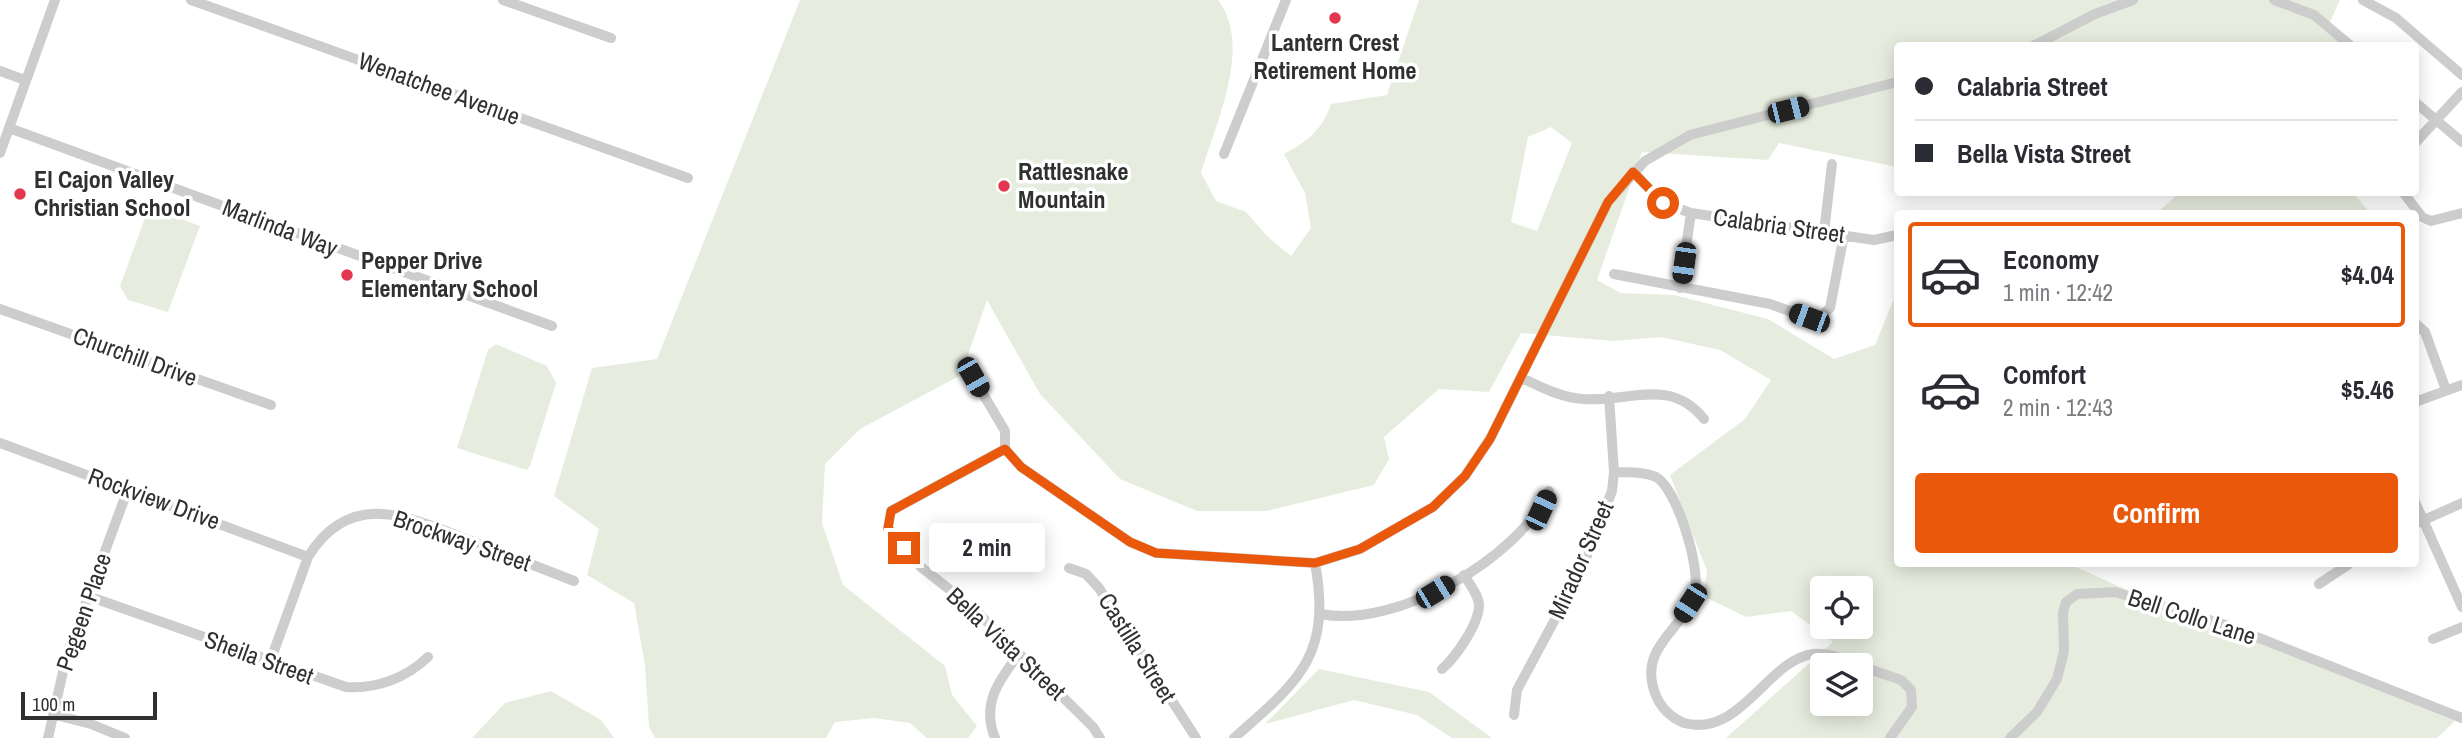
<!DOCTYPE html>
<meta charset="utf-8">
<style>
:root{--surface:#fff;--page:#f2f2f3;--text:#2b2b33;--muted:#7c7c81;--line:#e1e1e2;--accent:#ea580c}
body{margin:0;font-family:"Archivo Narrow",sans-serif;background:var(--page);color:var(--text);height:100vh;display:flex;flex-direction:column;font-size:26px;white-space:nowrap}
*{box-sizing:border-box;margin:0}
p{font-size:23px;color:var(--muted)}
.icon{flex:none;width:38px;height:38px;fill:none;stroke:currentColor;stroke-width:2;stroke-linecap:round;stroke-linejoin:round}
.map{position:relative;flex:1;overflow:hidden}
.sheet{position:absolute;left:1894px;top:210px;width:525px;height:357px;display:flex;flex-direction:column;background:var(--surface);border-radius:7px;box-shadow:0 4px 18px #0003}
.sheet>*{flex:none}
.top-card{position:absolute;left:1894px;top:42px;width:525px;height:154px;border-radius:7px;box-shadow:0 4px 18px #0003;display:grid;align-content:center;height:154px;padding:0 21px;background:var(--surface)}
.controls{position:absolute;left:1810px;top:576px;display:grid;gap:14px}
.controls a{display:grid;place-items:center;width:63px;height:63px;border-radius:7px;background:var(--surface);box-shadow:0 4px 18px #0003;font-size:35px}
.scale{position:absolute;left:21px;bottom:18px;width:136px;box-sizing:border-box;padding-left:7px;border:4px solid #303030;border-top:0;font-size:19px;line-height:24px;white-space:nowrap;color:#303030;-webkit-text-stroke:5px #fff;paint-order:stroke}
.end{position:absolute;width:32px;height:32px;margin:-16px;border:9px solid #ea580c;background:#fff;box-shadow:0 0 0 4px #fff}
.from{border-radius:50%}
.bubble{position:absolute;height:49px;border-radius:7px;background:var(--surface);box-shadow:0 4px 18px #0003;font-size:23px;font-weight:800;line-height:49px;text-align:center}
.car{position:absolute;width:21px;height:42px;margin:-21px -10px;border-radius:9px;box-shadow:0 0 5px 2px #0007;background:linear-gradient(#222 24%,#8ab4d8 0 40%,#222 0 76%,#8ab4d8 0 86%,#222 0)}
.top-card b{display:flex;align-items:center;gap:24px;height:66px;font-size:26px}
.top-card b+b{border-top:2px solid var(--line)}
.top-card i{width:18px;height:18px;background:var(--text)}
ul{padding:12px 0 0;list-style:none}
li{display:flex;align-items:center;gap:21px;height:105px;margin:0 14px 10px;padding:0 7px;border:4px solid transparent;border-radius:7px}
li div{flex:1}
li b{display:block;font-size:26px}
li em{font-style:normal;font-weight:800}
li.current{border-color:var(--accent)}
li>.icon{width:63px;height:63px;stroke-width:1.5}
.button{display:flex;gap:14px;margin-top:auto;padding:14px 21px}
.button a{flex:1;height:80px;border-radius:7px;background:var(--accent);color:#fff;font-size:28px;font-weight:800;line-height:80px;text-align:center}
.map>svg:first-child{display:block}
.green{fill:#e7edde;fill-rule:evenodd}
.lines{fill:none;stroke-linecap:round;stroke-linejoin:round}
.minor{stroke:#cdcdcd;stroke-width:10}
.route{stroke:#ea580c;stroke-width:9}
.poi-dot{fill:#e2374f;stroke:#fff;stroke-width:2.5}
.labels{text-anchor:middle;stroke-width:7;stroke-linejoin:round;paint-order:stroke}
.poi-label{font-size:24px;font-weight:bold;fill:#303030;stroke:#fff;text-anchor:start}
.street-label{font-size:24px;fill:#303030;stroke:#fff}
</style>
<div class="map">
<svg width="2462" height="738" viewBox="0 0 2462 738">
<rect width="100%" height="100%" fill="#fff"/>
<path class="green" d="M 800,0 L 1218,0 C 1253,45 1216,123 1201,173 L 1216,201 L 1246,212 L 1268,237 L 1291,256 L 1311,228 L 1305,193 L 1284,154 C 1307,142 1323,129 1331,104 L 1387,95 L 1419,0 L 2340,0 L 2328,26 L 2351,45 L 1897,46 L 1897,167 L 1779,143 L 1768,160 L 1642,152 L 1597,280 L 1621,293 L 1674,295 L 1768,319 L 1834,359 L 1875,345 L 1893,301 L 1897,300 L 1897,564 L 2069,564 L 2143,597 L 2455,721 L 2437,738 L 1726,738 L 1833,642 L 1791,611 L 1746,617 L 1703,596 L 1707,571 L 1670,475 L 1745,419 L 1771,380 L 1720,350 L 1661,337 L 1613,341 L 1521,333 L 1489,392 L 1439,389 L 1384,437 L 1389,459 L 1374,485 L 1266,511 L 1197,511 L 1120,479 L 1040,394 L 987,300 L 961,375 L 860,429 L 825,464 L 822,523 L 843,585 L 945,666 L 952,695 L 977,726 L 968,738 L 927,738 L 910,723 L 874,718 L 835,722 L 826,738 L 655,738 L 649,727 L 645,665 L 634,603 L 587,575 L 599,529 L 554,496 L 592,368 L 657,359 ZM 1551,127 L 1572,143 L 1537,231 L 1511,222 L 1528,137 ZM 1822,588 L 1860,588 L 1860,626 L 1822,626 ZM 1822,665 L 1860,665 L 1860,704 L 1822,704 Z
M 2179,193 L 2353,193 L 2370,213 L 2157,213 Z
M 149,207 L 200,226 L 168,312 L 128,300 L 120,286 Z
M 496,344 L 547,366 L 556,383 L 530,466 L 527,470 L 457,448 L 488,350 Z
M 1319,669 L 1429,692 L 1492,738 L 1452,738 L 1417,715 L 1354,700 L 1265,724 Z
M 551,691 L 601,720 L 614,738 L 472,738 L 505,703 Z"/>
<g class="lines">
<path class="minor" d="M 191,0 L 688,178
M 503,0 L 611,38
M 2274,0 L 2314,15 L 2351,46
M 2363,0 L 2396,18 L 2462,75
M 2033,46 L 2095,14 L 2133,0
M 0,71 L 25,80
M 2415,102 L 2462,142
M 9,128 L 552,326
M 2415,143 L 2462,92
M 0,153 L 55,0
M 1224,154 L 1286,0
M 1633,172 L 1663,203 L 1691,213 L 1874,240 L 1897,235
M 2403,192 L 2422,217 L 2431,221 L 2462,213
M 1824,232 L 1832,164
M 1614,274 L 1770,304 L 1809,318 L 1819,318 L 1830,308 L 1844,235
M 1680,288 L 1691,213
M 0,309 L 271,405
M 2415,323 L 2425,332 L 2446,390
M 973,377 L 1005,431 L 1005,449
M 1522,378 C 1540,387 1563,398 1583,399 C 1627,403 1670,376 1704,419
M 2415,402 L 2462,385
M 0,443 L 308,557
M 1005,449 L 1021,467 L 1130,542 L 1156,553 L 1315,563 L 1360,549 L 1433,507 L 1465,476 L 1490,439 L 1608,202 L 1645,161 L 1690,135 L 1897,82
M 1005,449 L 891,511 L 888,528 L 921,567 L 973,608 L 1093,727 L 1100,738
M 1614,472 C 1627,473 1644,471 1656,477 C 1677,489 1700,566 1695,589 C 1688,629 1637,644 1655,693 C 1660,707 1670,717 1684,723 C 1741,738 1767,660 1813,654 C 1829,652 1844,660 1859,665
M 2415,502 L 2462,607
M 2415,524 L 2462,503
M 1069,568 L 1086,574 L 1099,588 L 1196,738
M 2319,584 L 2349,564
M 88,596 L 346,687 C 377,689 406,678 428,657
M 1321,614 C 1396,629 1518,559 1549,491
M 2433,639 L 2462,627
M 270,662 L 308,557 C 351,487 411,518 469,540 C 504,554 539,567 574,581
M 1860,666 L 1901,680 L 1911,690 L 1912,707 L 1890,738
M 1442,669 C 1455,658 1479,624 1479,605 C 1479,596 1469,583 1464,575
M 56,715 L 91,724 L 125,738
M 1514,715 L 1517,690 L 1581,571 L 1612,491 L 1614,472 L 1609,396
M 48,738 L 67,654 L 128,489
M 995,738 C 981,704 999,680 1019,654
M 1234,738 C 1299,681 1332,656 1315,563
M 2010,738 L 2037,712 L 2057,679 L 2064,651 L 2063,613 L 2066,602 L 2077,594 L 2115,592 L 2226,625 L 2462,718"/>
</g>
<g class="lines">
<path class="route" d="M 904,548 L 888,528 L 891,511 L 1005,449 L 1021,467 L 1130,542 L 1156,553 L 1315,563 L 1360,549 L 1433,507 L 1465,476 L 1490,439 L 1608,202 L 1633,172 L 1663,203"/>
</g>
<g class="poi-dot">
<circle cx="1335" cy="18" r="7"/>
<circle cx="1004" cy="186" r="7"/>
<circle cx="20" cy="194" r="7"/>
<circle cx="347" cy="275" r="7"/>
</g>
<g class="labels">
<g class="poi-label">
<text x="1335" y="51" text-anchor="middle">Lantern Crest<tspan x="1335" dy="28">Retirement Home</tspan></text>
<text x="1018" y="180">Rattlesnake<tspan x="1018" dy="28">Mountain</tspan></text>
<text x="34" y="188">El Cajon Valley<tspan x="34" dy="28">Christian School</tspan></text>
<text x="361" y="269">Pepper Drive<tspan x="361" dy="28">Elementary School</tspan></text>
</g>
<g class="street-label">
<text transform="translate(439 89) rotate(20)" y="8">Wenatchee Avenue</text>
<text transform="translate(1779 226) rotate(8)" y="8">Calabria Street</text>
<text transform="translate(280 228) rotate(21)" y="8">Marlinda Way</text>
<text transform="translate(135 357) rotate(20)" y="8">Churchill Drive</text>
<text transform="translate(154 499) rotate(20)" y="8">Rockview Drive</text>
<text transform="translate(462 541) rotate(19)" y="8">Brockway Street</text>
<text transform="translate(1581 560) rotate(-66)" y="8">Mirador Street</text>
<text transform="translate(84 612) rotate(-71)" y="8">Pegeen Place</text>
<text transform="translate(2192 617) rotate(18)" y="8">Bell Collo Lane</text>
<text transform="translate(1006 644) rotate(43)" y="8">Bella Vista Street</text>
<text transform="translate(1137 648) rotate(58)" y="8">Castilla Street</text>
<text transform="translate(259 658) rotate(20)" y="8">Sheila Street</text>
</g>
</g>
</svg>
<div class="controls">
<a><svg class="icon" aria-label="locate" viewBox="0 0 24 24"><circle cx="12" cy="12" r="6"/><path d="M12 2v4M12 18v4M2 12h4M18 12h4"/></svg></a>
<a><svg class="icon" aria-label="layers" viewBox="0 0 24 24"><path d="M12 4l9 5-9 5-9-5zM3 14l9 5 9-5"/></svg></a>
</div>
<div class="scale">100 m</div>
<i class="end from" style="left:1663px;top:203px"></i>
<i class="end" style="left:904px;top:548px"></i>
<div class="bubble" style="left:929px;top:523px;width:116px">2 min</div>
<i class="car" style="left:1788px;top:110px;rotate:76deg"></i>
<i class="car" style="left:1684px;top:263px;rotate:188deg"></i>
<i class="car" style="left:1809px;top:318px;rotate:290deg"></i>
<i class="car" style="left:973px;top:377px;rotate:150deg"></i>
<i class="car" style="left:1541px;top:510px;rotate:25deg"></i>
<i class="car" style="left:1435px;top:592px;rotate:59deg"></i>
<i class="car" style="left:1690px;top:603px;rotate:213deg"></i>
<div class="top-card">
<b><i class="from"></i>Calabria Street</b>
<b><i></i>Bella Vista Street</b>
</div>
<section class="sheet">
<ul>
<li class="current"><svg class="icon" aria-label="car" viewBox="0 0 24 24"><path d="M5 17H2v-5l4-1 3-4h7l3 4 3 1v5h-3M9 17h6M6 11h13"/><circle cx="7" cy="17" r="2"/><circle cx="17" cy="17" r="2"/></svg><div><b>Economy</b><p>1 min · 12:42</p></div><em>$4.04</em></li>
<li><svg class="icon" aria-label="car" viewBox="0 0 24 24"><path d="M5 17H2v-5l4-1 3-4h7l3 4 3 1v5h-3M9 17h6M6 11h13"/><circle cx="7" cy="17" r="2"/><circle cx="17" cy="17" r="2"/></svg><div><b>Comfort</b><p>2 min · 12:43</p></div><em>$5.46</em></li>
</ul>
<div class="button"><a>Confirm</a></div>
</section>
</div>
